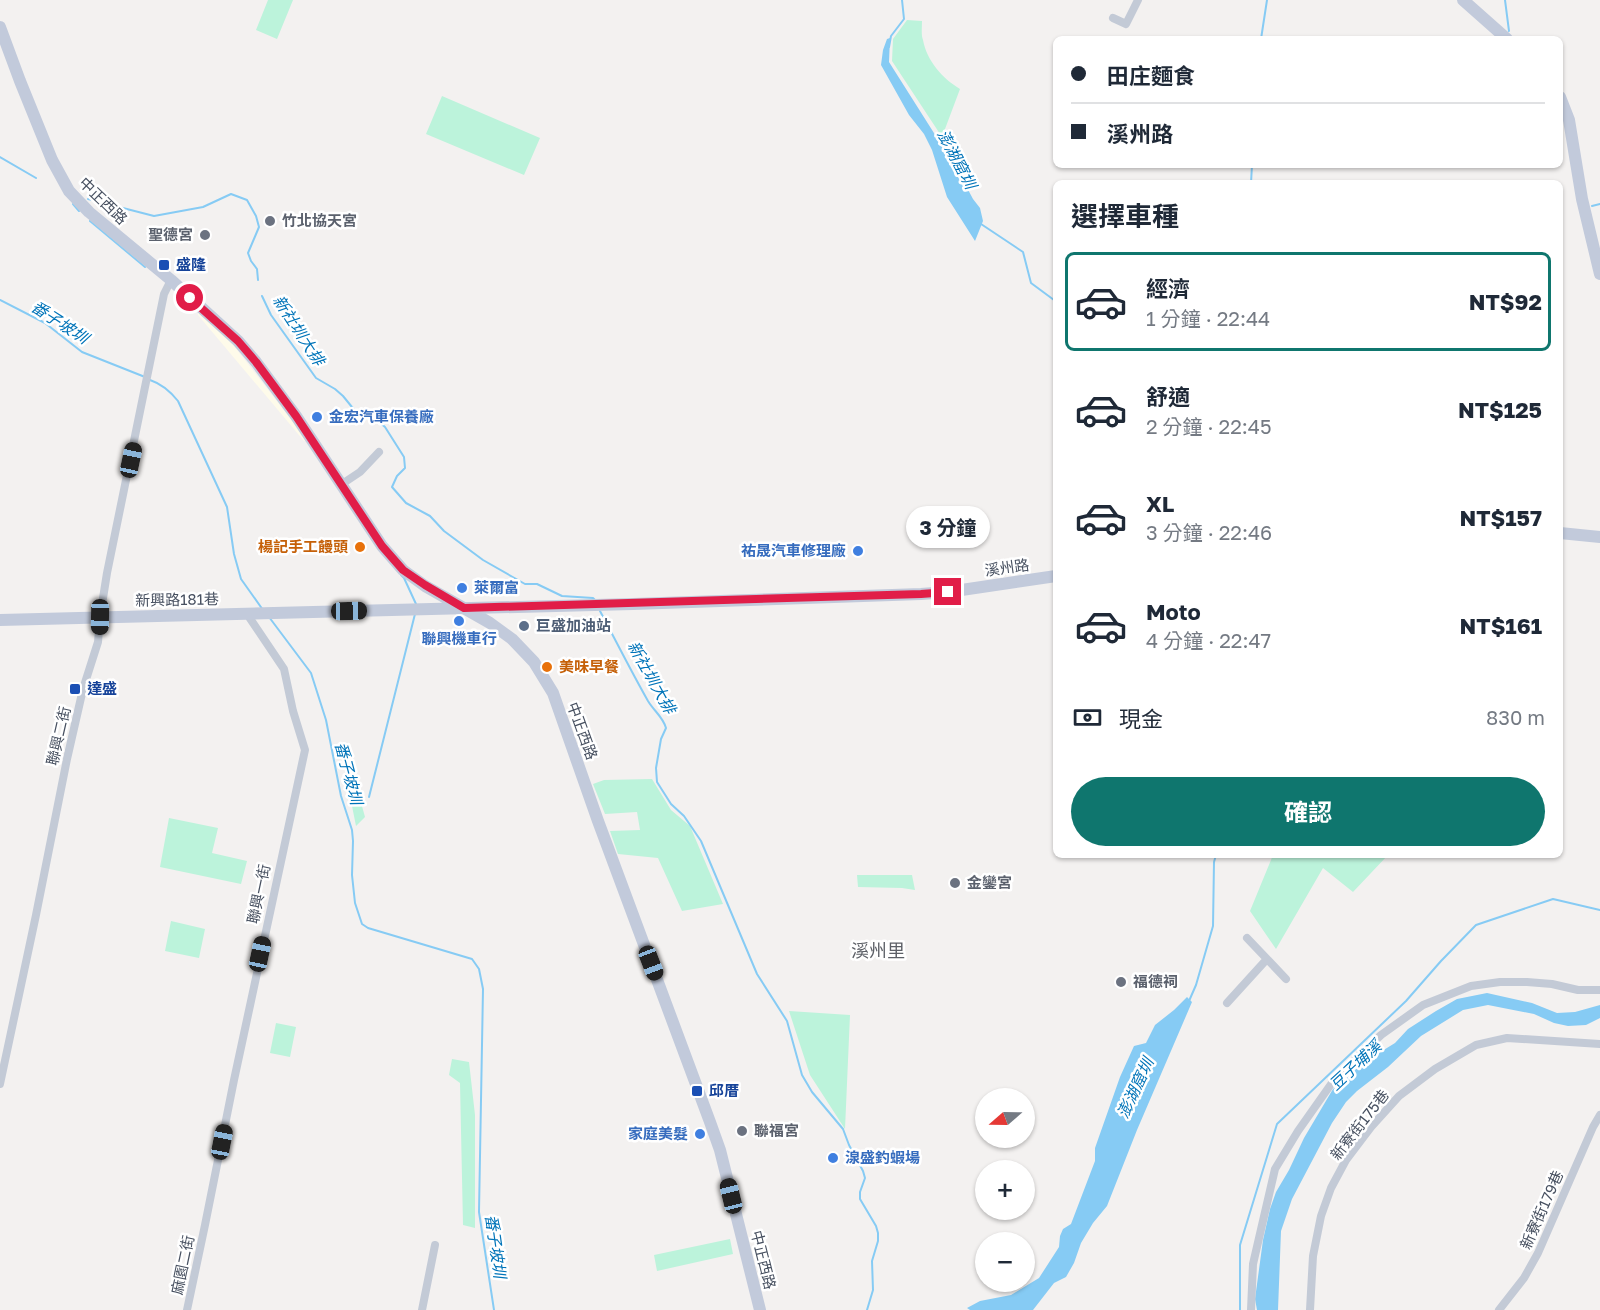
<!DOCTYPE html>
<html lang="zh-TW">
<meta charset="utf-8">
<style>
:root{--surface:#fff;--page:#f6f6f7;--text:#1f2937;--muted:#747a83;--line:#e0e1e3;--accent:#0f766e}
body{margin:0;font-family:"Golos Text","Noto Sans TC",sans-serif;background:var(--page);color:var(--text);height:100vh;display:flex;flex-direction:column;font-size:22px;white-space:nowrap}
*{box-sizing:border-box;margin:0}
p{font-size:20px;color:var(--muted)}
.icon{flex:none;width:33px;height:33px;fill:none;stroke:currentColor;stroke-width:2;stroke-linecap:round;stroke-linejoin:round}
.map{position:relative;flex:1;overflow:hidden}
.details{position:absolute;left:1053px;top:180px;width:510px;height:678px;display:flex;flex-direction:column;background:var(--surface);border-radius:9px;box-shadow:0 2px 4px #0004}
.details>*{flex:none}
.top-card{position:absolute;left:1053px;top:36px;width:510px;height:132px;border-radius:9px;box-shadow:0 2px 4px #0004;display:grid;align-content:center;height:132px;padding:0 18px;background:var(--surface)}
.needle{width:39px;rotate:250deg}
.fabs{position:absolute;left:975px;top:1088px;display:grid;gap:12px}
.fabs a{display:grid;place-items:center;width:60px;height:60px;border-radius:50%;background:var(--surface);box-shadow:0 2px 4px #0004;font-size:30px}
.end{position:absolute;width:27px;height:27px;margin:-14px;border:8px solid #e11d48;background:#fff;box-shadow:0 0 0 3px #fff}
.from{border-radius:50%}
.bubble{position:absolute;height:42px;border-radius:21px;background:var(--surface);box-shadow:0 2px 4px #0004;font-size:20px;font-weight:700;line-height:42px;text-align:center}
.car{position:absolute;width:18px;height:36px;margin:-18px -9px;border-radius:8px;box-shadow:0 0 4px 2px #0007;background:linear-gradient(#222 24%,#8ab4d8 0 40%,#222 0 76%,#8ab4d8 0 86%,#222 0)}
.top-card b{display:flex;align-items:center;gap:21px;height:57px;font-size:22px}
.top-card b+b{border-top:2px solid var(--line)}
.top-card i{width:15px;height:15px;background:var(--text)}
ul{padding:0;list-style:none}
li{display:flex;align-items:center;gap:18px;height:99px;margin:0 12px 9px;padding:0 6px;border:3px solid transparent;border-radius:9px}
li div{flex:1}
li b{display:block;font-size:22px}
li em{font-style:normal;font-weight:700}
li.on{border-color:var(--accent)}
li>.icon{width:54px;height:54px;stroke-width:1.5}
h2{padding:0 18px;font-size:27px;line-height:72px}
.pay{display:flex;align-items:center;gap:15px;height:66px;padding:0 18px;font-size:22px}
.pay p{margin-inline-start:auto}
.button{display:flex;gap:12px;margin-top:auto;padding:12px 18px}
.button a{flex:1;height:69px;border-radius:36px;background:var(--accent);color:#fff;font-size:24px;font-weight:700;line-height:69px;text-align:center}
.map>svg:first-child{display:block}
.commercial{fill:#fefbea}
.green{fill:#bcf3db}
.water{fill:#86cbf4}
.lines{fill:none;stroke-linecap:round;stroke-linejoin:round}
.stream{stroke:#86cbf4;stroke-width:2}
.street{stroke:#c3cad6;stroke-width:8}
.secondary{stroke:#c2cadb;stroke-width:12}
.route{stroke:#e11d48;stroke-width:8}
.worship-dot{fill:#6b7280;stroke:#fff;stroke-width:2}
.transit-dot{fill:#1a4fb4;stroke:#fff;stroke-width:2}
.shop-dot{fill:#3f7fe0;stroke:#fff;stroke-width:2}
.food-dot{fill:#e8710a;stroke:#fff;stroke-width:2}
.service-dot{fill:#5c6f8a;stroke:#fff;stroke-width:2}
.labels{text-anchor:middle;stroke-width:5;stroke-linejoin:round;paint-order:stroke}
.street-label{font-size:15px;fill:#475060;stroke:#fff}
.worship-label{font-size:15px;font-weight:bold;fill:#5b616d;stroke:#fff;text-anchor:start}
.transit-label{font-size:15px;font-weight:bold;fill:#164399;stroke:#fff;text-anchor:start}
.shop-label{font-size:15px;font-weight:bold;fill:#366cbe;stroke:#fff;text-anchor:start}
.food-label{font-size:15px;font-weight:bold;fill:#c56008;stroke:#fff;text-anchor:end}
.service-label{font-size:15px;font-weight:bold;fill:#4e5e75;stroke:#fff;text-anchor:start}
.water-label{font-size:16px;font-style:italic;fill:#0074b9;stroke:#fff}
.quarter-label{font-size:18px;fill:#5c5f66;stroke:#fff}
</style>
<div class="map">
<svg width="1600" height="1310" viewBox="0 0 1600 1310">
<rect width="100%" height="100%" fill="#f3f1f0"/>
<path class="commercial" d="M 198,311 L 234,346 L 307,440 L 304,441 L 198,315 Z"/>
<path class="green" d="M 268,0 L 293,0 L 277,39 L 256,30 Z
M 907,20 L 922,21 C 922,27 921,35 923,40 C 927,61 942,78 960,89 L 942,137 L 892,61 L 893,39 Z
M 442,96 L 540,138 L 524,175 L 426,134 Z
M 346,776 L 354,777 L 365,817 L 356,826 Z
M 652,779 L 671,810 L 690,826 L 723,904 L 682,911 L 658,858 L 618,854 L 610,831 L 640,830 L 637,812 L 605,814 L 593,784 L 604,780 Z
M 169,818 L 218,828 L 212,853 L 247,861 L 241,884 L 160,867 Z
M 1273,855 L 1388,855 L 1353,892 L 1323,868 L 1276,949 L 1250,911 Z
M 857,875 L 912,875 L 915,890 L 902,888 L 858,887 Z
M 171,921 L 205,929 L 199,958 L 165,951 Z
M 789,1011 L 850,1015 L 845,1129 L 810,1075 Z
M 276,1023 L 296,1027 L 290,1057 L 270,1053 Z
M 452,1059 L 469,1062 L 475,1115 L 475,1228 L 463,1225 L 460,1083 L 449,1075 Z
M 730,1239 L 733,1254 L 657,1271 L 654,1255 Z"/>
<path class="water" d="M 890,38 L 889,62 L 958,171 L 973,199 L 980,208 L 983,221 L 975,241 L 947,197 L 932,150 L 924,134 L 909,115 L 881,65 L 883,50 L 887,39 Z
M 1487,993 L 1532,1003 L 1557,1013 L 1575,1012 L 1600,1005 L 1600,1018 L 1586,1025 L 1568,1026 L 1554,1023 L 1534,1014 L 1488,1005 L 1463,1010 L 1421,1036 L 1388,1067 L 1357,1091 L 1346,1102 L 1332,1123 L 1292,1199 L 1281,1231 L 1278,1310 L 1257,1310 L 1255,1299 L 1263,1240 L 1270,1209 L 1276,1192 L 1289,1170 L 1304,1138 L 1333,1089 L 1346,1079 L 1361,1064 L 1395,1043 L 1408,1029 L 1436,1011 L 1457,999 Z
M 1187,997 L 1192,1002 L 1137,1130 L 1107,1206 L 1093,1223 L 1081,1243 L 1074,1263 L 1066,1277 L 1054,1283 L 1033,1310 L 970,1310 L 967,1308 L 980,1301 L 1011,1295 L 1039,1278 L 1059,1247 L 1060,1236 L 1063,1229 L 1071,1224 L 1095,1161 L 1095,1148 L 1120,1077 L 1134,1046 L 1146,1043 L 1155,1025 L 1174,1010 Z"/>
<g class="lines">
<path class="stream" d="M 1505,0 L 1509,31
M 1261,39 L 1267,0
M 889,47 L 891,36 L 904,19 L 902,0
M 0,157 L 36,178
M 1251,183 L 1252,165
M 88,199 L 154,216 L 203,207 L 231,194 L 247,200 L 256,216 L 259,227 L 248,253 L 251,261 L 257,269 L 258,280
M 73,204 L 79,211
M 1592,206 L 1600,204
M 90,221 L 145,267
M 981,224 L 1023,252 L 1031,283 L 1054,300 L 1056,305
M 262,296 L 271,315 L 316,378 L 335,389 L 343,396 L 356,412 L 368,416 L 378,421 L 385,427 L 404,457 L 405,468 L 397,476 L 392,487 L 406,503 L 430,516 L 444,531 L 483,560 L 525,584 L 537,584 L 562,596 L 593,598 L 595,600
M 0,300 L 45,323 L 82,352 L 145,377
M 150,380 C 162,384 170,391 178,401 L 227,507 L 234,554 L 241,579 L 263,610
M 401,575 L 404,578 L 416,604
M 600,611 C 616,641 631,671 648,701 C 654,711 663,717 666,728 L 661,739 L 656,768 L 657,782 L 671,804 L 684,816 L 701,841 L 757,974 L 787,1021 L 802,1075 L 812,1092 L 843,1129 L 849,1145 L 863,1171 L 865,1178 L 860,1192 L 860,1199 L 876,1226 L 878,1233 L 878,1241 L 872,1261 L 873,1290 L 867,1310
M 269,617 L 311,673 L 326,720 L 341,796 L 352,830 L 353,841 L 352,875 L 355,903 L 362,924 L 368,928 L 472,959 L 479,969 L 483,989 L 479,1212 L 494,1310
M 369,797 L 415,614
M 1189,1001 L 1196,985 L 1213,926 L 1214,862 L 1216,855
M 1240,1310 L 1240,1245 L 1277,1124 L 1406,1001 L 1441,961 L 1476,925 L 1553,899 L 1600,910"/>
<path class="street" d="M 1113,18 L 1126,24 L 1138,0
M 342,484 L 360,472 L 379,452
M 1247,938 L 1267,959
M 1227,1003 L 1267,959 L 1286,979
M 0,1084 L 36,915 L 67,759 L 83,689 L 98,642 L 100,617 L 107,573 L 164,294 L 171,280
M 187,1310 L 205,1225 L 234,1080 L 305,750 L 293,711 L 284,669 L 247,614
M 422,1310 L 435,1245
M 1251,1310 L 1253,1264 L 1275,1169 L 1298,1131 L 1334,1080 L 1381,1035 L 1423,1005 L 1471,986 L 1500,982 L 1527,982 L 1552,984 L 1578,990 L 1600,990
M 1310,1310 L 1313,1256 L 1321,1216 L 1331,1188 L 1346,1160 L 1371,1127 L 1399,1096 L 1435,1069 L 1476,1045 L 1507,1038 L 1600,1044
M 1499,1310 L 1524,1278 L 1538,1253 L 1593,1127 L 1600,1115"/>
<path class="secondary" d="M 1463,0 L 1507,39
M 0,27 L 20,81 L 52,160 L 69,191 L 89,212 L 171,280 L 238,341 L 256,362 L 296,416 L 382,546 L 403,570 L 425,586 L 490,623 L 512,639 L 534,662 L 553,693 L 598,821 L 710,1122 L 720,1150 L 760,1310
M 1560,97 L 1569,120 L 1582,199 L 1600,274
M 1560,533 L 1600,537
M 0,620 L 633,604 L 921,594 L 948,592 L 1056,576"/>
</g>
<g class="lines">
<path class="route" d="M 190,298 L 238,341 L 256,362 L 296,416 L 382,546 L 403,570 L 425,585 L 464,608 L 921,594 L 948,592"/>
</g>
<g class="worship-dot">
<circle cx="270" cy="221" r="6"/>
<circle cx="205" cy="235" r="6"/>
<circle cx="955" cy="883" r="6"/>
<circle cx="1121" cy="982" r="6"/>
<circle cx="742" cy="1131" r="6"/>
</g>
<g class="transit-dot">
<rect x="158" y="259" width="12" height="12" rx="3"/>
<rect x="69" y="683" width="12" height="12" rx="3"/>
<rect x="691" y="1085" width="12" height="12" rx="3"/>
</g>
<g class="shop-dot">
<circle cx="317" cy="417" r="6"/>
<circle cx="858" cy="551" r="6"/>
<circle cx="462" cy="588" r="6"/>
<circle cx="459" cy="621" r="6"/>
<circle cx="700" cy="1134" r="6"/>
<circle cx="833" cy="1158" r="6"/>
</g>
<g class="food-dot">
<circle cx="360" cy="547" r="6"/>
<circle cx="547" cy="667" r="6"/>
</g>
<circle class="service-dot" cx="524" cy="626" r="6"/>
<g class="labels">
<g class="street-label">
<text transform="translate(103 201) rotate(44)" y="5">中正西路</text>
<text transform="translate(1007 568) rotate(-8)" y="5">溪州路</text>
<text transform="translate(177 600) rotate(-1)" y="5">新興路181巷</text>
<text transform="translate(582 731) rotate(70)" y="5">中正西路</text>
<text transform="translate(59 736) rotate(-77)" y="5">聯興二街</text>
<text transform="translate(259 894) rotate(-78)" y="5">聯興一街</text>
<text transform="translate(1360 1125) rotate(-52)" y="5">新寮街175巷</text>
<text transform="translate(1542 1210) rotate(-66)" y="5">新寮街179巷</text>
<text transform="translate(763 1260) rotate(76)" y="5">中正西路</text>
<text transform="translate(183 1265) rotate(-78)" y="5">麻園二街</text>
</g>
<g class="worship-label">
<text x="282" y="226">竹北協天宮</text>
<text x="193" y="240" text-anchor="end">聖德宮</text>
<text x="967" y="888">金鑾宮</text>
<text x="1133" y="987">福德祠</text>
<text x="754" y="1136">聯福宮</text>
</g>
<g class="transit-label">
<text x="176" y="270">盛隆</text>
<text x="87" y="694">達盛</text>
<text x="709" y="1096">邱厝</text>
</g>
<g class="shop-label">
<text x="329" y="422">金宏汽車保養廠</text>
<text x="846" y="556" text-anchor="end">祐晟汽車修理廠</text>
<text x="474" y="593">萊爾富</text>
<text x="459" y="644" text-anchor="middle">聯興機車行</text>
<text x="688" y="1139" text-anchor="end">家庭美髮</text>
<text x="845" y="1163">湶盛釣蝦場</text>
</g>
<g class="food-label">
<text x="348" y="552">楊記手工饅頭</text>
<text x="559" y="672" text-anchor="start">美味早餐</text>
</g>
<g class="service-label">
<text x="536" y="631">巨盛加油站</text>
</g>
<g class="water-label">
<text transform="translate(957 159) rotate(62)" y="6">澎湖窟圳</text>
<text transform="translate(60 322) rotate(33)" y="6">番子坡圳</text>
<text transform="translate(299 330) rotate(57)" y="6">新社圳大排</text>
<text transform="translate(652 677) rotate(61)" y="6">新社圳大排</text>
<text transform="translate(349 773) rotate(75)" y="6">番子坡圳</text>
<text transform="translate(1355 1065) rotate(-43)" y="6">豆子埔溪</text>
<text transform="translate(1135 1088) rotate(-65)" y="6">澎湖窟圳</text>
<text transform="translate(496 1246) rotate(82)" y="6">番子坡圳</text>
</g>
<g class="quarter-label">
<text x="878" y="957">溪州里</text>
</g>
</g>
</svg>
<div class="fabs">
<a><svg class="needle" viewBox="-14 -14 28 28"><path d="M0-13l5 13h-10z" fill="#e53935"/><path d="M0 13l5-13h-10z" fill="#747a83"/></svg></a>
<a>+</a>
<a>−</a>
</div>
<i class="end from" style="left:190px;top:298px"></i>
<i class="end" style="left:948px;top:592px"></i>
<div class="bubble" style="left:906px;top:506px;width:84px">3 分鐘</div>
<i class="car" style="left:131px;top:460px;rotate:12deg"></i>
<i class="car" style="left:349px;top:611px;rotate:89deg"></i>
<i class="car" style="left:100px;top:617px;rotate:181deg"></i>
<i class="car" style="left:260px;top:954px;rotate:12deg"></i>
<i class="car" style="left:651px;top:963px;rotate:159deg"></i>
<i class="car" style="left:222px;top:1142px;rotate:11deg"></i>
<i class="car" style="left:731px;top:1196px;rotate:346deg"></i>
<div class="top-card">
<b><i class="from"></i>田庄麵食</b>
<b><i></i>溪州路</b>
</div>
<section class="details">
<h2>選擇車種</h2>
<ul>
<li class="on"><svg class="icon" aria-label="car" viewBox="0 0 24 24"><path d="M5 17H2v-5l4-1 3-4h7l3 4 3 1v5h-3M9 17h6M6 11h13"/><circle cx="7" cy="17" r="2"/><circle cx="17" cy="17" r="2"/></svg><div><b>經濟</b><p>1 分鐘 · 22:44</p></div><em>NT$92</em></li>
<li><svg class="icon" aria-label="car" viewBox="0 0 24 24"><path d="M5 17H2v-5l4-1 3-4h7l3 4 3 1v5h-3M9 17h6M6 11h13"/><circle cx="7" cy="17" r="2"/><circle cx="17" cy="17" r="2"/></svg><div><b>舒適</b><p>2 分鐘 · 22:45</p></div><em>NT$125</em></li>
<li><svg class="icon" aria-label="car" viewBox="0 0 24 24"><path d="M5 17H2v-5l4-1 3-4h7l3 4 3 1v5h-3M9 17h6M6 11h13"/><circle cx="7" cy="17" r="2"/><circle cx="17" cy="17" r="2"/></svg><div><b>XL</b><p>3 分鐘 · 22:46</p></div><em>NT$157</em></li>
<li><svg class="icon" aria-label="car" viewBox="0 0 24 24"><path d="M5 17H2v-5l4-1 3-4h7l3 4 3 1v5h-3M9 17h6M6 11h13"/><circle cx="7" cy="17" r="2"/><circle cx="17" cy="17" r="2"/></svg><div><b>Moto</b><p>4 分鐘 · 22:47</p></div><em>NT$161</em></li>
</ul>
<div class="pay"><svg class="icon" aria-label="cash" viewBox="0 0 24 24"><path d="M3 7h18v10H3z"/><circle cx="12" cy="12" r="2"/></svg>現金<p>830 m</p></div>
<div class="button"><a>確認</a></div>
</section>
</div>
